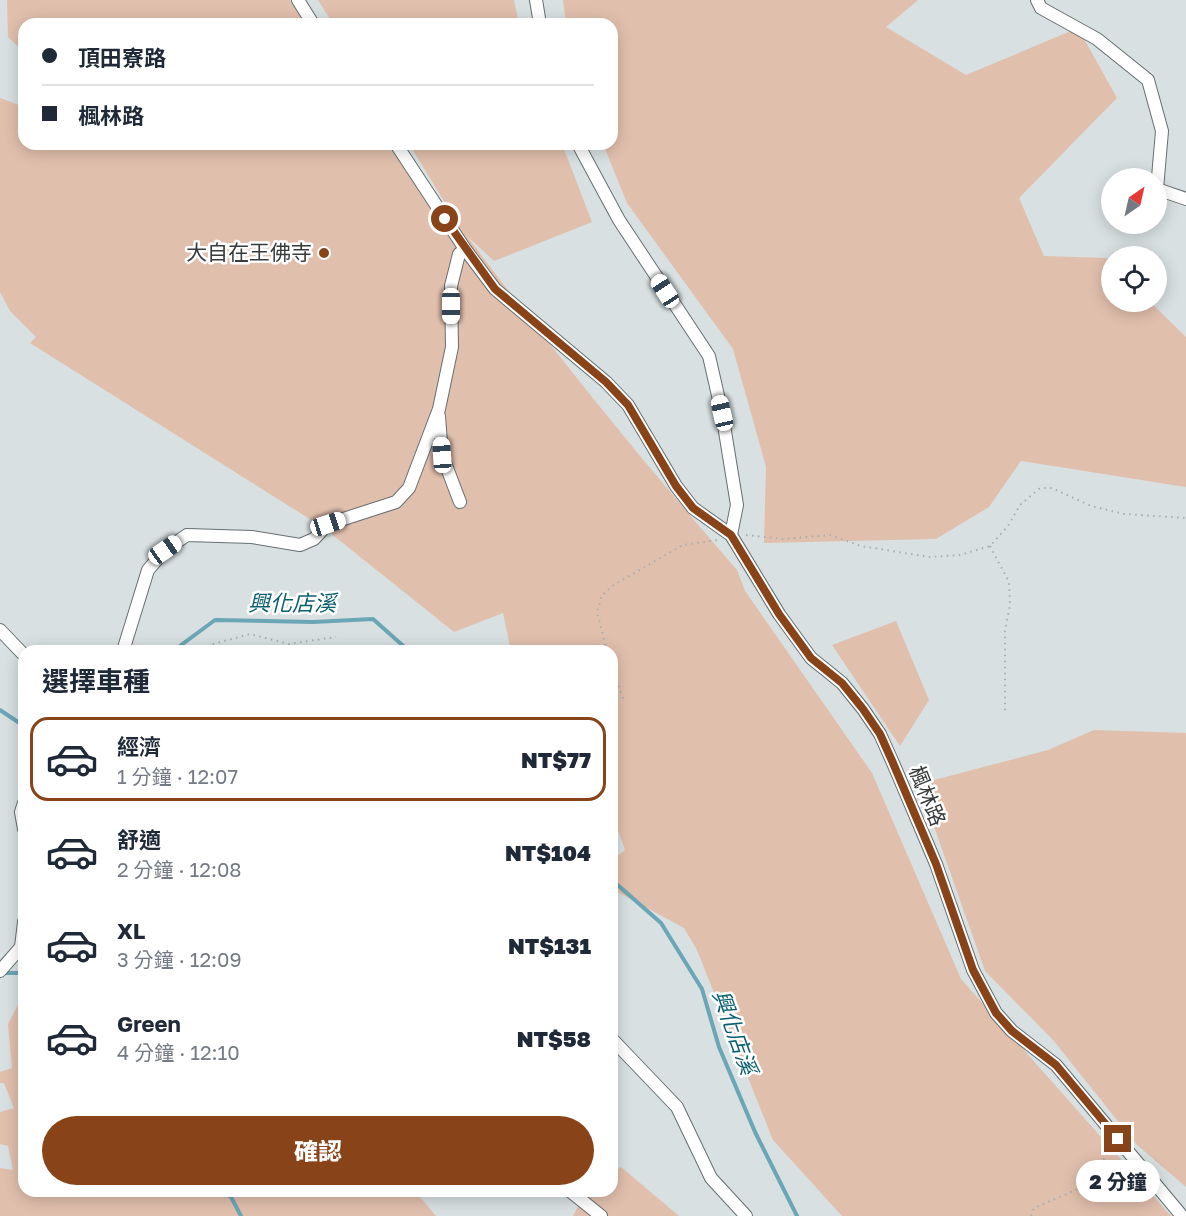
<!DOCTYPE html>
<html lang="zh-TW">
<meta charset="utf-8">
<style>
:root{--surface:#fff;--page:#f6f6f7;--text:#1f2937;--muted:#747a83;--line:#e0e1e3;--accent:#884319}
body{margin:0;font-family:"Golos Text","Noto Sans TC",sans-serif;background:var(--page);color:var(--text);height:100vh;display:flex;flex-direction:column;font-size:22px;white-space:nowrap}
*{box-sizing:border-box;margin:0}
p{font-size:20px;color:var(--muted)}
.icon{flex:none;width:33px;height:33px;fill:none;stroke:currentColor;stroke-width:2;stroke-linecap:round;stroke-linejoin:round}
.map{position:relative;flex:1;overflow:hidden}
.side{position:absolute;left:18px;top:645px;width:600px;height:552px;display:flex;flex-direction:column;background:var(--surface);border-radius:18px;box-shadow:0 3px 15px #0003}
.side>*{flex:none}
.top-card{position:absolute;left:18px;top:18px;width:600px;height:132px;border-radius:18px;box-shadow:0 3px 15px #0003;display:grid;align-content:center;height:132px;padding:0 24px;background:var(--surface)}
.needle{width:39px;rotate:34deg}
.controls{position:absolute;left:1101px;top:168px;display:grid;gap:12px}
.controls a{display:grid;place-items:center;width:66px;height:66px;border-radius:50%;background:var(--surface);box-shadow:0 3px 15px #0003;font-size:30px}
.end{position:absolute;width:27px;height:27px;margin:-14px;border:8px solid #884319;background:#fff;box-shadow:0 0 0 3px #fff}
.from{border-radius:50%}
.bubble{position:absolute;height:42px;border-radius:21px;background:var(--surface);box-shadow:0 3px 15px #0003;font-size:20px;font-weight:800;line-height:42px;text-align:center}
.car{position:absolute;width:18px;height:36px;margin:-18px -9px;border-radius:8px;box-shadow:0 0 4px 2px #0007;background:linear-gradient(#fff 24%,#345 0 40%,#fff 0 76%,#345 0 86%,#fff 0)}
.top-card b{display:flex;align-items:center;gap:21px;height:57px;font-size:22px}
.top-card b+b{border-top:2px solid var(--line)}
.top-card i{width:15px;height:15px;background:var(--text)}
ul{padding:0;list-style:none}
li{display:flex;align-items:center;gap:18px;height:84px;margin:0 12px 9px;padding:0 12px;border:3px solid transparent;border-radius:18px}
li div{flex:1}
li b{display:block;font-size:22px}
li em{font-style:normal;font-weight:800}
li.current{border-color:var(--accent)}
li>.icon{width:54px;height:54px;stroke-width:1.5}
h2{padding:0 24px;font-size:27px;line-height:72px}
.action{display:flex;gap:12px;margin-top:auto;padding:12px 24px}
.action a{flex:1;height:69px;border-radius:36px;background:var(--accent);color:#fff;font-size:24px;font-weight:800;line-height:69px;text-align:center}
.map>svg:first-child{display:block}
.green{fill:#e1bfad}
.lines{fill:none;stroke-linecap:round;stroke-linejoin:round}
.stream{stroke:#6aa6b5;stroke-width:4}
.minor-casing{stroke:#676e70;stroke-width:14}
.path{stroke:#a8aeb0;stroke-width:2;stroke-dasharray:1.5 4.5;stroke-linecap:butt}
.minor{stroke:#fff;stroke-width:12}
.route{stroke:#884319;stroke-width:8}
.poi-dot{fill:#884319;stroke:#fff;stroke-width:2}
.labels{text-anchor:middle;stroke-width:5;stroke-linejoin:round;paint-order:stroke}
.poi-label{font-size:21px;fill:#383b3b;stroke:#fff;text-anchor:end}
.street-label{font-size:21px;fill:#383b3b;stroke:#fff}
.water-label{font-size:22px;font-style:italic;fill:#0b6070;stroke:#fff}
</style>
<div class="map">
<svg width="1186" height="1216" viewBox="0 0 1186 1216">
<rect width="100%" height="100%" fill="#d8e0e2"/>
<path class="green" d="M 7,0 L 290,0 L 308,24 L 24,24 L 24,52 L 8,37 Z
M 318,0 L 514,0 L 519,24 L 333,24 Z
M 563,0 L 918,0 L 886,27 L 966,75 L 1078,28 L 1117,98 L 1019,198 L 1044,256 L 1106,258 L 1111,263 L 1112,302 L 1150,302 L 1186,337 L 1186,487 L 1021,461 L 989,507 L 936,539 L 764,543 L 766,467 L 733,349 L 627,203 L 603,144 L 612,144 L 612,24 L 566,24 Z
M 0,98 L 24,107 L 24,144 L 398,144 L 458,224 L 409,144 L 562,144 L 592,222 L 494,261 L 467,236 C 553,351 643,462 737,570 L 745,591 L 872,773 L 961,979 L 1171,1216 L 842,1216 L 773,1140 L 697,950 L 684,928 L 612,889 L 612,860 L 625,850 L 612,813 L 612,651 L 511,651 L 503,613 L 454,632 L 324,528 L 30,343 L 36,337 L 10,311 L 0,292 Z
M 896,621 L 929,700 L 900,746 L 832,645 Z
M 1094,730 L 1186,733 L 1186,1187 L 1137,1145 L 1053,1040 L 985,971 L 919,784 L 1048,750 Z
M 24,993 L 24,1191 L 415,1191 L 436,1216 L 0,1216 L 0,1168 L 13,1170 L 8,1146 L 0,1144 L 0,1112 L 14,1108 L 4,1083 L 0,1083 L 0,1072 L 12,1068 L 8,1024 Z
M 621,1167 L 679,1216 L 573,1216 L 586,1191 L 612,1191 L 612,1172 Z"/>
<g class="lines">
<path class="stream" d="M 173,651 L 215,620 L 313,622 L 373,619 L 409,651
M 0,710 L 24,726
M 612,880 L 661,923 L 702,989 L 719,1047 L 755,1132 L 797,1216
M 3,973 L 19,973 L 24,978
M 221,1191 L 231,1197 L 241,1216"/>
<g class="minor-casing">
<path id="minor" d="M 298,0 L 313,24
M 536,0 L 540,24
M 1037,0 L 1041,8 L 1097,39 L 1148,80 L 1162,131 L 1157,189 L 1186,199
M 396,144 L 465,249 L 495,289 L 606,382 L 628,405 L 676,486 L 693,508 L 731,535 L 779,614 L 811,658 L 842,683 L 863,709 L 880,734 L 893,763 L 936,864 L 973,970 L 996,1013 L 1012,1031 L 1056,1065 L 1182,1216
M 578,144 L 619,220 L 709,356 L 722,413 L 737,505 L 731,535
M 439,416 L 442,455 L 460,502
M 0,630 L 24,655
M 123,651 L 148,570 L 165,550 L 187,535 L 252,537 L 300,545 L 314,539 L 328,524 L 396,502 L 409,488 L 439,409 L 452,347 L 451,286 L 459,254 L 465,249
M 24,803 L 21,812 L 24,829
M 0,971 L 21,947 L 24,922
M 612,1039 L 677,1107 L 711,1178 L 746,1216
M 570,1191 L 601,1216"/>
</g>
<path class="path" d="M 746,535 L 784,539 L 830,535 L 861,546 L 929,557 L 960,555 L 990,546 L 1008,526 L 1020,505 L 1040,488 L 1052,488 L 1091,506 L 1124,514 L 1186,518
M 990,546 L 1009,582 L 1010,605 L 1005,630 L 1005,711
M 203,651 L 213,644 L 250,634 L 289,644 L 336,637
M 607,651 L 597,612 L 602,595 L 612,586 L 683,545 L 717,540
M 612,669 L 624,701
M 1031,1216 L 1034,1208 L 1085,1186 L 1111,1149"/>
<use href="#minor" class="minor"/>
</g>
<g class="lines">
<path class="route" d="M 445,219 L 495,289 L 606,382 L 628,405 L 676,486 L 693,508 L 731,535 L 779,614 L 811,658 L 842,683 L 863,709 L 880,734 L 893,763 L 936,864 L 973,970 L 996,1013 L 1012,1031 L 1056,1065 L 1118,1139"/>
</g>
<circle class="poi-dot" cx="324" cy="253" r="6"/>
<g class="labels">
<g class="poi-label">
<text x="312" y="260">大自在王佛寺</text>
</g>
<g class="street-label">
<text transform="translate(927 796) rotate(68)" y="7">楓林路</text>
</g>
<g class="water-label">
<text x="292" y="611">興化店溪</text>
<text transform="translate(735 1032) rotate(70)" y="8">興化店溪</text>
</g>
</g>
</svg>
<div class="controls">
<a><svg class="needle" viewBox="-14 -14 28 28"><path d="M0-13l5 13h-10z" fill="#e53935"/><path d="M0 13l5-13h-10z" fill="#747a83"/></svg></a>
<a><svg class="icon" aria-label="locate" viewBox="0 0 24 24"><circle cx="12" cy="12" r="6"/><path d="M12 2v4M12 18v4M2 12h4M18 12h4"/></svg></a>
</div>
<i class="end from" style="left:445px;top:219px"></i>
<i class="end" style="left:1118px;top:1139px"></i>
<div class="bubble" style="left:1076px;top:1160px;width:84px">2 分鐘</div>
<i class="car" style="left:665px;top:291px;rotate:327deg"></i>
<i class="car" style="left:451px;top:306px;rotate:180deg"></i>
<i class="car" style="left:722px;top:413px;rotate:347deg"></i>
<i class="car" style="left:442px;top:455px;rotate:356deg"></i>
<i class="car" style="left:328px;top:524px;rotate:72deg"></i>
<i class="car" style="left:165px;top:550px;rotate:55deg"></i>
<div class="top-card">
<b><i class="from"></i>頂田寮路</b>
<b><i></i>楓林路</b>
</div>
<section class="side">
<h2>選擇車種</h2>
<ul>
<li class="current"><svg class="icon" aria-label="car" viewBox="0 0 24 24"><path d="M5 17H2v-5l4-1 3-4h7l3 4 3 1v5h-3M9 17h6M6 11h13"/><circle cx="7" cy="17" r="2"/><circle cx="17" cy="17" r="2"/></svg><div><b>經濟</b><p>1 分鐘 · 12:07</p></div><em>NT$77</em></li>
<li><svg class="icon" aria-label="car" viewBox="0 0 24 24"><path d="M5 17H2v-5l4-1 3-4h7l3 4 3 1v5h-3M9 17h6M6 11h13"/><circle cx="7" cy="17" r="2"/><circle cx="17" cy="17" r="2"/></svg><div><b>舒適</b><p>2 分鐘 · 12:08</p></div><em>NT$104</em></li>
<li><svg class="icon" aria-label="car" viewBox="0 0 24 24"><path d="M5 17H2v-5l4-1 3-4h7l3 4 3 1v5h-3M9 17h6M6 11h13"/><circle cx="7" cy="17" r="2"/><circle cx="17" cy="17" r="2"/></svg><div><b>XL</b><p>3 分鐘 · 12:09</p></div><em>NT$131</em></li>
<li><svg class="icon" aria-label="car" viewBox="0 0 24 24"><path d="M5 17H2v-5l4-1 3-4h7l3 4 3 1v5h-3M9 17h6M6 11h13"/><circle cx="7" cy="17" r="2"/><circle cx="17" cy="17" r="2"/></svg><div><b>Green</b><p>4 分鐘 · 12:10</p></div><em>NT$58</em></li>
</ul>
<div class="action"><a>確認</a></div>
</section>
</div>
